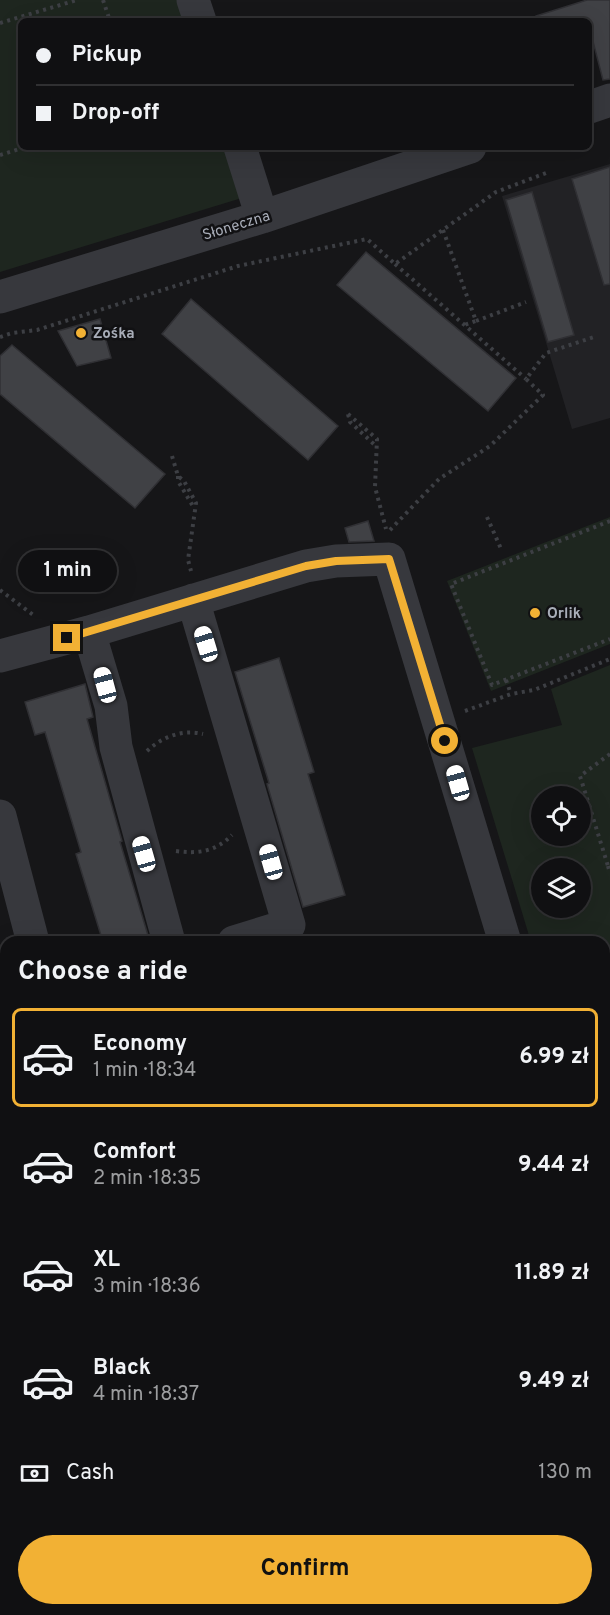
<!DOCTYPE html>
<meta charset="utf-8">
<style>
:root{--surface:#101012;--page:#1e1e20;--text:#f1f3f6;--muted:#9c9d9f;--line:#303032;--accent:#f2b134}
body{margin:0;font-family:Overpass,sans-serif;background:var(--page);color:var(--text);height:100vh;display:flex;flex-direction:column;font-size:22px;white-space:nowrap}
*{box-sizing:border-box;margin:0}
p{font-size:20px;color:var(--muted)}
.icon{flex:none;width:33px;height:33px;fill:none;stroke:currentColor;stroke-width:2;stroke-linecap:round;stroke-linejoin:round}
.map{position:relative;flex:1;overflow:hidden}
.details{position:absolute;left:0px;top:936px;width:610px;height:680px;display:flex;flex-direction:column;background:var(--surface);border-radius:18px 18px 0 0;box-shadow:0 6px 24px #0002,0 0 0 2px var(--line)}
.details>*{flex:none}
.top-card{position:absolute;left:18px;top:18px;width:574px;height:132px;border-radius:9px;box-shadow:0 6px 24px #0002,0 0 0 2px var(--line);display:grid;align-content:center;height:132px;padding:0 18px;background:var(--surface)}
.controls{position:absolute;left:531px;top:786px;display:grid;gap:12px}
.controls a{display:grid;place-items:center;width:60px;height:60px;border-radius:50%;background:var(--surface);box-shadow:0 6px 24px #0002,0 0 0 2px var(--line);font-size:30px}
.end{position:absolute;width:27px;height:27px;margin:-14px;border:8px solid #f2b134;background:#111;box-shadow:0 0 0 3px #111}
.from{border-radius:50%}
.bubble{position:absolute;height:42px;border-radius:21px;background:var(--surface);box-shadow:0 6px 24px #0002,0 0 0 2px var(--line);font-size:20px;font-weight:700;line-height:42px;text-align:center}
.car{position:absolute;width:18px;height:36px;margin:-18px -9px;border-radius:8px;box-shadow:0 0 4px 2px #0007;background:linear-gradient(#fff 24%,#345 0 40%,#fff 0 76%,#345 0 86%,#fff 0)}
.top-card b{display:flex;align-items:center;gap:21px;height:57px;font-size:22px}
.top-card b+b{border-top:2px solid var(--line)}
.top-card i{width:15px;height:15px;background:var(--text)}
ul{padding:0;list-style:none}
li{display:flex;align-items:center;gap:18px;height:99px;margin:0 12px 9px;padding:0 6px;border:3px solid transparent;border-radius:9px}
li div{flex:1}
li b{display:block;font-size:22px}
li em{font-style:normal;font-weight:700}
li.current{border-color:var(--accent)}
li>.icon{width:54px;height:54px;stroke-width:1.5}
h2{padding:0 18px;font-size:27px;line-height:72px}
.pay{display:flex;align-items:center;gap:15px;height:66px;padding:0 18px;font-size:22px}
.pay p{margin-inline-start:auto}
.action{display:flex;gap:12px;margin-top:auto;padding:12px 18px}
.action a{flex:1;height:69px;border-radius:36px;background:var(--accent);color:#111;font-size:24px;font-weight:700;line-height:69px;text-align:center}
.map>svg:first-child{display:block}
.built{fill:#222225}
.green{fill:#1e261f;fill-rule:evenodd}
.building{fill:#404145;stroke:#303034;stroke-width:1.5}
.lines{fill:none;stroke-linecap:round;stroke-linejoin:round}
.path{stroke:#3d3f44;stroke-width:4;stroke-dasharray:3 4.5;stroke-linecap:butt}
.minor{stroke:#37383d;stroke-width:33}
.route{stroke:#f2b134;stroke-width:8}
.poi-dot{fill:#f2b134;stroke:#111113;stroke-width:2}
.labels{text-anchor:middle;stroke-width:5;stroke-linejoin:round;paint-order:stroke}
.street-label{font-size:15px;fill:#a8adb8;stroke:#111113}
.poi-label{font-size:15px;font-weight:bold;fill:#a8adb8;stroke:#111113;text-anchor:start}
</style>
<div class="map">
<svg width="610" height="1615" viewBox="0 0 610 1615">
<rect width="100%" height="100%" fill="#161618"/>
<path class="built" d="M 610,164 L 610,418 L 572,429 L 502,196 Z"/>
<path class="green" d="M 0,0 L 180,0 L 187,21 L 21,21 L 21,147 L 228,147 L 245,197 L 0,272 Z
M 610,517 L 610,644 L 491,691 L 447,581 Z
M 610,665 L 610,1055 L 605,1057 L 604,942 L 531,942 L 472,748 L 562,725 L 551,689 ZM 542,796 L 580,796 L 580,836 L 542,836 ZM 580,868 L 580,908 L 542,908 L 542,868 Z
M 610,1128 L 610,1423 L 604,1402 L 604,1129 Z"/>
<path class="building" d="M 587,0 L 610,0 L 610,79 L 603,80 L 590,30 L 590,21 L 537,21 L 536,16 Z
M 610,167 L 610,284 L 604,285 L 572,179 Z
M 532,192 L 574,335 L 548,342 L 506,200 Z
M 366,252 L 516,378 L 488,411 L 337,285 Z
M 191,299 L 338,426 L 308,460 L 162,334 Z
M 100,319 L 111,358 L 77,366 L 58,331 Z
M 12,345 L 165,474 L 135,508 L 0,394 L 0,356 Z
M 368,521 L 374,541 L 349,542 L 345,528 Z
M 279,658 L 314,772 L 308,774 L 345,895 L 303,907 L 267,784 L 269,783 L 235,672 Z
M 85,684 L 93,717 L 87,719 L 122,841 L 120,842 L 150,942 L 103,942 L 76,854 L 81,852 L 45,732 L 35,735 L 25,702 Z"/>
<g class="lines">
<path class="path" d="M 103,0 L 110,21
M 0,23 L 77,0
M 0,155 L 26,147
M 443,230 L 476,321 L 464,325
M 395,264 L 526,379
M 476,321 L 526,302
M 0,337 L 12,333 L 37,330 L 238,266 L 367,239 L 395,264 L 496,192 L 546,173
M 348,414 L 377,439 L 375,487 L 386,529
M 348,414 L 350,422 L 377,447
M 172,456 L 178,476 L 184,481 L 196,503 L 188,560 L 191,571
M 178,476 L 178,481 L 194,508
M 487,517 L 502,551
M 610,521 L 451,584 L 492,685 L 610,639
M 390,530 L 439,479 L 490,446 L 543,395 L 526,379 L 546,353 L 594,337
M 0,590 L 36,617
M 506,680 L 511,694
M 465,711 L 511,694 L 534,690 L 610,659
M 147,751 C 162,737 182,729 203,734
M 610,754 L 580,776 L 608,866 L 610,866
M 176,851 C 198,854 215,852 232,835
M 608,866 L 610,873
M 604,1065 L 610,1063"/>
<path class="minor" d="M 193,0 L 200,21
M 590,107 L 610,100
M 240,147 L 262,217
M 0,297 L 262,217 L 470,147
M 193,600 L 289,925 L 234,942
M 89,632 L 111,706 L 116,747 L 169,942
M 0,656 L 89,632 L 306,566 L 336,561 L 389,559 L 505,942
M 0,816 L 33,942
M 604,1129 L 610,1127
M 0,1319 L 6,1317
M 0,1471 L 6,1480
M 92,1610 L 96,1615
M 463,1610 L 467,1615
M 328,1615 L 333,1610"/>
</g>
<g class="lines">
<path class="route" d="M 67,638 L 306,566 L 336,561 L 389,559 L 445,741"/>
</g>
<g class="poi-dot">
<circle cx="81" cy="333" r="6"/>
<circle cx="535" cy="613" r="6"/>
</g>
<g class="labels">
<g class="street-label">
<text transform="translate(236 225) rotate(-17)" y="5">Słoneczna</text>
</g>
<g class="poi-label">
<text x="93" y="338">Zośka</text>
<text x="547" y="618">Orlik</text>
</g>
</g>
</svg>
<div class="controls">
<a><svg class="icon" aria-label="locate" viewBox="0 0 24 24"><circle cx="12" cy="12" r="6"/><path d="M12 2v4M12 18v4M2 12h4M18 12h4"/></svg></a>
<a><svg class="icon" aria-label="layers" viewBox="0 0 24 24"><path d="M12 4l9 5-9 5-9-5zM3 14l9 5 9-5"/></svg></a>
</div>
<i class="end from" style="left:445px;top:741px"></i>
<i class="end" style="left:67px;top:638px"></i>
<div class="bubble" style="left:18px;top:550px;width:99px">1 min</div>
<i class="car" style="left:206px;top:644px;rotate:343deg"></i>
<i class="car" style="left:105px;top:685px;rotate:345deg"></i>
<i class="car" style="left:458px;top:783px;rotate:344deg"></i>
<i class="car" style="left:144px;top:854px;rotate:344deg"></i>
<i class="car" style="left:271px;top:862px;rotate:344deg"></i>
<div class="top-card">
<b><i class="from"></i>Pickup</b>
<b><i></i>Drop-off</b>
</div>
<section class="details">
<h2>Choose a ride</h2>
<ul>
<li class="current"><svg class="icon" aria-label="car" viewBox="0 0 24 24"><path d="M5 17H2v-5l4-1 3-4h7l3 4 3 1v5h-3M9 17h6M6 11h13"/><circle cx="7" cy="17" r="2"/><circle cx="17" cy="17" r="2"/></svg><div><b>Economy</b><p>1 min · 18:34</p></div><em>6.99 zł</em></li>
<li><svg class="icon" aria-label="car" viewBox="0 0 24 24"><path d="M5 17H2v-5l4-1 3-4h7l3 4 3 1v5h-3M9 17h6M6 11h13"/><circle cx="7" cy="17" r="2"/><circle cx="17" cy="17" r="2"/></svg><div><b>Comfort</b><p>2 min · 18:35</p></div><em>9.44 zł</em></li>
<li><svg class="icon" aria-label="car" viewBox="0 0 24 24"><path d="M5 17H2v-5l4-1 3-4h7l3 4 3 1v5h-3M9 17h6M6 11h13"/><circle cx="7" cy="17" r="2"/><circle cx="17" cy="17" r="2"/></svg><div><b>XL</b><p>3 min · 18:36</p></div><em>11.89 zł</em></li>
<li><svg class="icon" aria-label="car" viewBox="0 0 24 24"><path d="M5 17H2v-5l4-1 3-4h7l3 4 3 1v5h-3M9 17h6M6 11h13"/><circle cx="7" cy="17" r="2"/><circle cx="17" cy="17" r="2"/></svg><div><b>Black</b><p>4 min · 18:37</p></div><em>9.49 zł</em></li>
</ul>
<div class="pay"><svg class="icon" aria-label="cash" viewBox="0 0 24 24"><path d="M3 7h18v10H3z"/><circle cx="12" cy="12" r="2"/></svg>Cash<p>130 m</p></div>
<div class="action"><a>Confirm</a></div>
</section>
</div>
